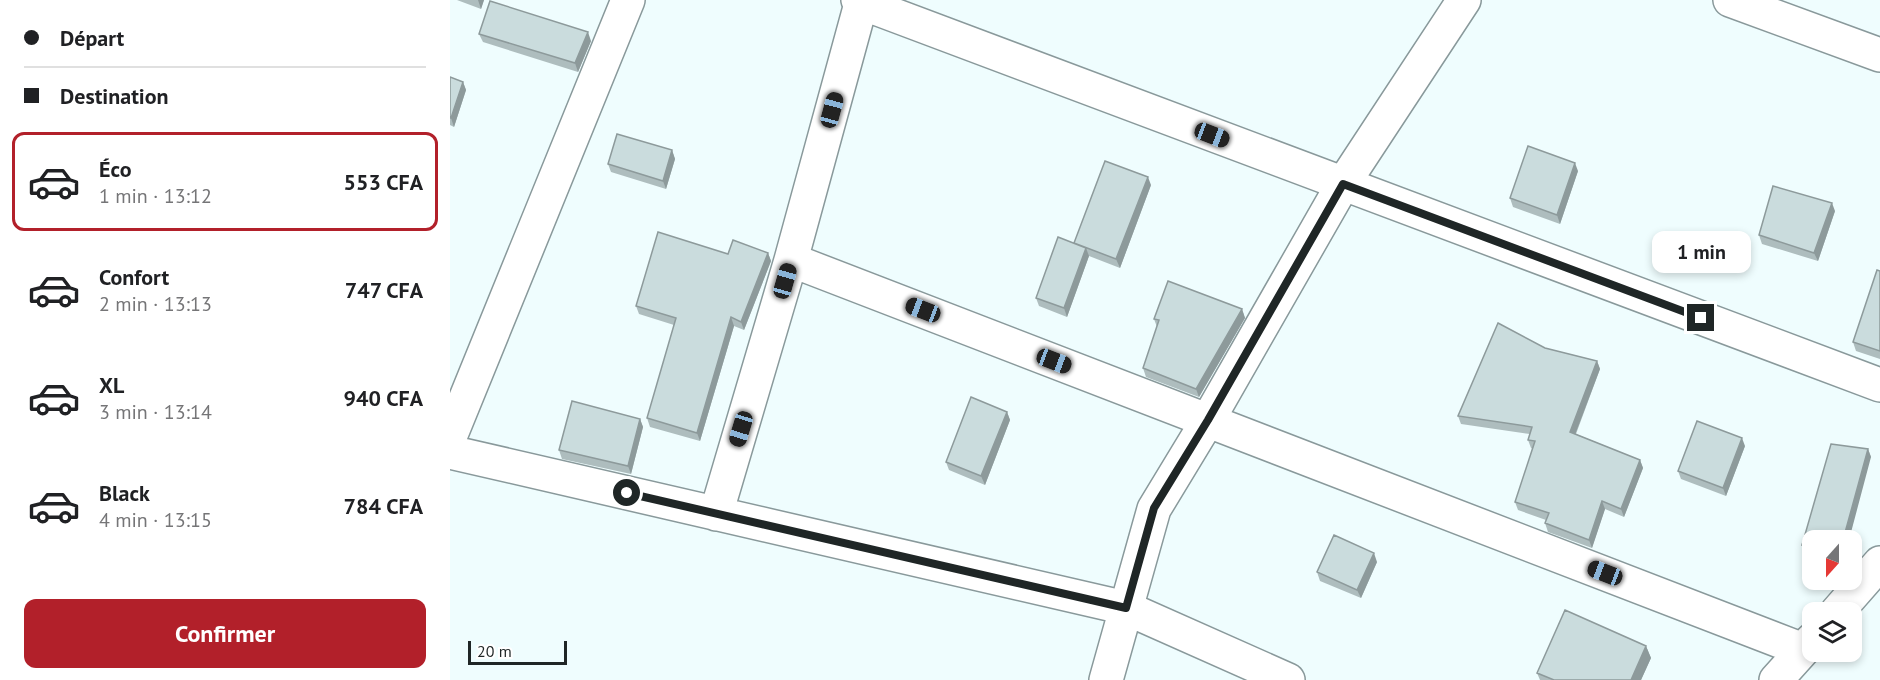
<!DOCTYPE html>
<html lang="fr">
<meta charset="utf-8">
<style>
:root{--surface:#fff;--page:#f6f6f6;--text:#202124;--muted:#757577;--line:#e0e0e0;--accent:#b2202a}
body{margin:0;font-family:"PT Sans",sans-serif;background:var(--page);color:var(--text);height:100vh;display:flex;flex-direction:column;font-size:22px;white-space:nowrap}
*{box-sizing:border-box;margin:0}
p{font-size:20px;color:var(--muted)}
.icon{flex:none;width:33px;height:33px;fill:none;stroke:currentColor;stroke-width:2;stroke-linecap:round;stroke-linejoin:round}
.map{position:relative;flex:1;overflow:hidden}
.details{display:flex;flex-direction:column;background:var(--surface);width:450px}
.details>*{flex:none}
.top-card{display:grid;align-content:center;height:132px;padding:0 24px;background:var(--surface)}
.needle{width:39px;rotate:201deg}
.buttons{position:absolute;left:1352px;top:530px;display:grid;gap:12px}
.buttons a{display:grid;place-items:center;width:60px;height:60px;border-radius:12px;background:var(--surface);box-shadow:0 3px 9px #0003;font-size:30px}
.scale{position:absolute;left:18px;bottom:15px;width:99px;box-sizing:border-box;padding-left:6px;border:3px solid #1f2626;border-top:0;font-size:16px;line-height:21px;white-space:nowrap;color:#1f2626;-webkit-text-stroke:4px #fff;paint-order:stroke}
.end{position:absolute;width:27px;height:27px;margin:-14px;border:8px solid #1f2626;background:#fff;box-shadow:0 0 0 3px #fff}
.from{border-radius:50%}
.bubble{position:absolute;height:42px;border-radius:12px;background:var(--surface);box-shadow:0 3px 9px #0003;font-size:20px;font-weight:600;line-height:42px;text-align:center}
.car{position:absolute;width:18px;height:36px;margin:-18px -9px;border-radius:8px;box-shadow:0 0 4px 2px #0007;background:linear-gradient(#222 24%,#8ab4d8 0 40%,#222 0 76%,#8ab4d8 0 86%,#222 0)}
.top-card b{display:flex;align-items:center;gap:21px;height:57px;font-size:22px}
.top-card b+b{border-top:2px solid var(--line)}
.top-card i{width:15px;height:15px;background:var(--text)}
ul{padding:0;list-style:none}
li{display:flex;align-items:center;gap:18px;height:99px;margin:0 12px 9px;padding:0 12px;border:3px solid transparent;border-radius:12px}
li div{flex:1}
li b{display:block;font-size:22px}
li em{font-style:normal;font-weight:600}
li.on{border-color:var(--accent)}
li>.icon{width:54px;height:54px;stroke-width:1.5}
.button{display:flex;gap:12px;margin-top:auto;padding:12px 24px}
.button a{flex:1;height:69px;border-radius:12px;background:var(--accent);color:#fff;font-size:24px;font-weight:600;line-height:69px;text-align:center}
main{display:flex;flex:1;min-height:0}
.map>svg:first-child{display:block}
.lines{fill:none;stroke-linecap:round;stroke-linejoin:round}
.street-casing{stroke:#89999b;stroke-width:36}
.street{stroke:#fff;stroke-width:33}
.wall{fill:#aebdbe}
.shaded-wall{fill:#8d9a9b}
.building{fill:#cadcdd;stroke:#8d9a9b;stroke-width:1.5}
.route{stroke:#1f2626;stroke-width:8}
</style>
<main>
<section class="details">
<div class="top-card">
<b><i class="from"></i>Départ</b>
<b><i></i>Destination</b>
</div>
<ul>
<li class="on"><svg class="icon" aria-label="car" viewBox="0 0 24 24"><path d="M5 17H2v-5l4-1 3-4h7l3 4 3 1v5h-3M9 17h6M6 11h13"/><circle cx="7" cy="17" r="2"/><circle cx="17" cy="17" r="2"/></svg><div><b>Éco</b><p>1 min · 13:12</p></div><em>553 CFA</em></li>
<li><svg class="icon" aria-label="car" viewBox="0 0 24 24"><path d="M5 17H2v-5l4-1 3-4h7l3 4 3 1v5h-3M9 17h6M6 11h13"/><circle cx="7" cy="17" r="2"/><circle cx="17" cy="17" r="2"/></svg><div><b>Confort</b><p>2 min · 13:13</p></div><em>747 CFA</em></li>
<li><svg class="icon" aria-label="car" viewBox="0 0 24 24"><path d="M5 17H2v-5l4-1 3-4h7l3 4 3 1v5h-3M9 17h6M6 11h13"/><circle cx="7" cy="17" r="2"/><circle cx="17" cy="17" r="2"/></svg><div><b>XL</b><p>3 min · 13:14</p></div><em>940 CFA</em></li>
<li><svg class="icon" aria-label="car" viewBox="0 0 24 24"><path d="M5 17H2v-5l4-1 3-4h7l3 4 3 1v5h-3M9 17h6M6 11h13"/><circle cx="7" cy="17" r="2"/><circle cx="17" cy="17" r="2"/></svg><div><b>Black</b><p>4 min · 13:15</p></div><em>784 CFA</em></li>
</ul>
<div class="button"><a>Confirmer</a></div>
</section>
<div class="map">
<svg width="1430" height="680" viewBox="0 0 1430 680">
<rect width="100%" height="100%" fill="#effdfe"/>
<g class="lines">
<g class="street-casing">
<path id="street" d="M 408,0 L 412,3 L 1430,385
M 1280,0 L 1430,55
M 341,260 L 1353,650
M 0,437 L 178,0
M 0,452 L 676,608 L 838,680
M 266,514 L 341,260 L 412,0
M 1387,612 L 1430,563
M 656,680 L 704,509 L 758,420 L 893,184 L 1014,0
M 1326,680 L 1362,640"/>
</g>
<use href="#street" class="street"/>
</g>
<path class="wall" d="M 7,0 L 34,0 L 31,9 Z
M 29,34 L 141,41 L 128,72 L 33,42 Z
M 0,77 L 13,82 L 16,90 L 4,127 L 0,125 Z
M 222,150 L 225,159 L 216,189 L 161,172 L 158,164 Z
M 1128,171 L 1110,224 L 1063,207 L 1060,198 Z
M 701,185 L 670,268 L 639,256 L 617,317 L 589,306 L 586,298 L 624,244 Z
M 1385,211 L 1368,261 L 1312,244 L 1309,235 Z
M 318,253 L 321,261 L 294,330 L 284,326 L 250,441 L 200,427 L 197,418 L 224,325 L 189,314 L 186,306 L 278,254 Z
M 1430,271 L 1430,359 L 1406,351 L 1403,342 Z
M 792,309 L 795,318 L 749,397 L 696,377 L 693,368 L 707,327 L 704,319 Z
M 1095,348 L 1147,361 L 1150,369 L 1126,434 L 1190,460 L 1193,468 L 1174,517 L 1155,509 L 1142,548 L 1098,532 L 1095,523 L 1096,520 L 1068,510 L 1065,502 L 1083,449 L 1081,448 L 1078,440 L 1080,434 L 1011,424 L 1008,416 Z
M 557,412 L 560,420 L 535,485 L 499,470 L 496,462 Z
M 190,419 L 193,427 L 181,474 L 112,459 L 109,450 Z
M 1295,446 L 1276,496 L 1231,479 L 1228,471 Z
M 1418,449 L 1421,457 L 1362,540 L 1362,555 L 1356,554 L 1352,545 Z
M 927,562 L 911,598 L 870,581 L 867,572 Z
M 1196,646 L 1201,658 L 1191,680 L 1090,680 L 1087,673 Z"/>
<path class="shaded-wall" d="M 28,0 L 34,0 L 31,9 Z
M 138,32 L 141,41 L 128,72 L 125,63 Z
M 13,82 L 16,90 L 4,127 L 1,118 Z
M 222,150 L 225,159 L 216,189 L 213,181 Z
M 1125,163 L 1128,171 L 1110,224 L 1107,215 Z
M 698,177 L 701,185 L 670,268 L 666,259 Z
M 1382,203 L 1385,211 L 1368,261 L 1364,253 Z
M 636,248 L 639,256 L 617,317 L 614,308 Z
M 318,253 L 321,261 L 294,330 L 291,322 Z
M 792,309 L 795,318 L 749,397 L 746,389 Z
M 281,317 L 284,326 L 250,441 L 247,433 Z
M 1147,361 L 1150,369 L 1123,440 L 1120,432 Z
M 557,412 L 560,420 L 535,485 L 531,476 Z
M 190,419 L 193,427 L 181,474 L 178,466 Z
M 1292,438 L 1295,446 L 1276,496 L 1273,488 Z
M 1418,449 L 1421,457 L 1399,540 L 1393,540 Z
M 1190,460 L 1193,468 L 1174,517 L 1171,509 Z
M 1152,501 L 1155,509 L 1142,548 L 1139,540 Z
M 924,553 L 927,562 L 911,598 L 907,590 Z
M 1196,646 L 1201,658 L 1191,680 L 1181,680 Z"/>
<path class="building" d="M 40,1 L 138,32 L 125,63 L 29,34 Z
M 0,77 L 13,82 L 1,118 L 0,118 Z
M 167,134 L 222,150 L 213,181 L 158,164 Z
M 1078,146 L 1125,163 L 1107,215 L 1060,198 Z
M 655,161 L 698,177 L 666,259 L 624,243 Z
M 1323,186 L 1382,203 L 1364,253 L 1309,235 Z
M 208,232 L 278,254 L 283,240 L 318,253 L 291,322 L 281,317 L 247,433 L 197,418 L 226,318 L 186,306 Z
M 608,237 L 636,248 L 614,308 L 586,298 Z
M 1427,270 L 1430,271 L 1430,351 L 1403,342 Z
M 718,281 L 792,309 L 746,389 L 693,368 L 709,320 L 704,319 Z
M 1048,323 L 1095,348 L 1147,361 L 1120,432 L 1190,460 L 1171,509 L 1152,501 L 1139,540 L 1095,523 L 1099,513 L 1065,502 L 1085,441 L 1078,440 L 1082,427 L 1008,416 Z
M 521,397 L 557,412 L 531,476 L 496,462 Z
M 122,401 L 190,419 L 178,466 L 109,450 Z
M 1247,421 L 1292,438 L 1273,488 L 1228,471 Z
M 1381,444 L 1418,449 L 1393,540 L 1362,540 L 1362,546 L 1352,545 Z
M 884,535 L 924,553 L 907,590 L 867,572 Z
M 1115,610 L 1196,646 L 1181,680 L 1104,680 L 1087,673 Z"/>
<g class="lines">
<path class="route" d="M 177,493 L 676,608 L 704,508 L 758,420 L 893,184 L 1251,318"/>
</g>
</svg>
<div class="buttons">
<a><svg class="needle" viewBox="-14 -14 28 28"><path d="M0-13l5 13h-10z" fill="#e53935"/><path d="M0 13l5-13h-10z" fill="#757577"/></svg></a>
<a><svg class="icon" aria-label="layers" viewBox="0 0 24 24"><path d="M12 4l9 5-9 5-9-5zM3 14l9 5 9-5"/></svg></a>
</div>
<div class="scale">20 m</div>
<i class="end from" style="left:177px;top:493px"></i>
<i class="end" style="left:1251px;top:318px"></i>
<div class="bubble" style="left:1202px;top:231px;width:99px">1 min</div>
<i class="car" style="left:382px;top:110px;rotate:15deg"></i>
<i class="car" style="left:762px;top:135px;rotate:111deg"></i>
<i class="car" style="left:335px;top:281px;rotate:16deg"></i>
<i class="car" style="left:473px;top:310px;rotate:291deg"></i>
<i class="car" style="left:604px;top:361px;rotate:111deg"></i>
<i class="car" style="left:291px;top:429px;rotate:197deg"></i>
<i class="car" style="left:1155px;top:573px;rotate:291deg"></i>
</div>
</main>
